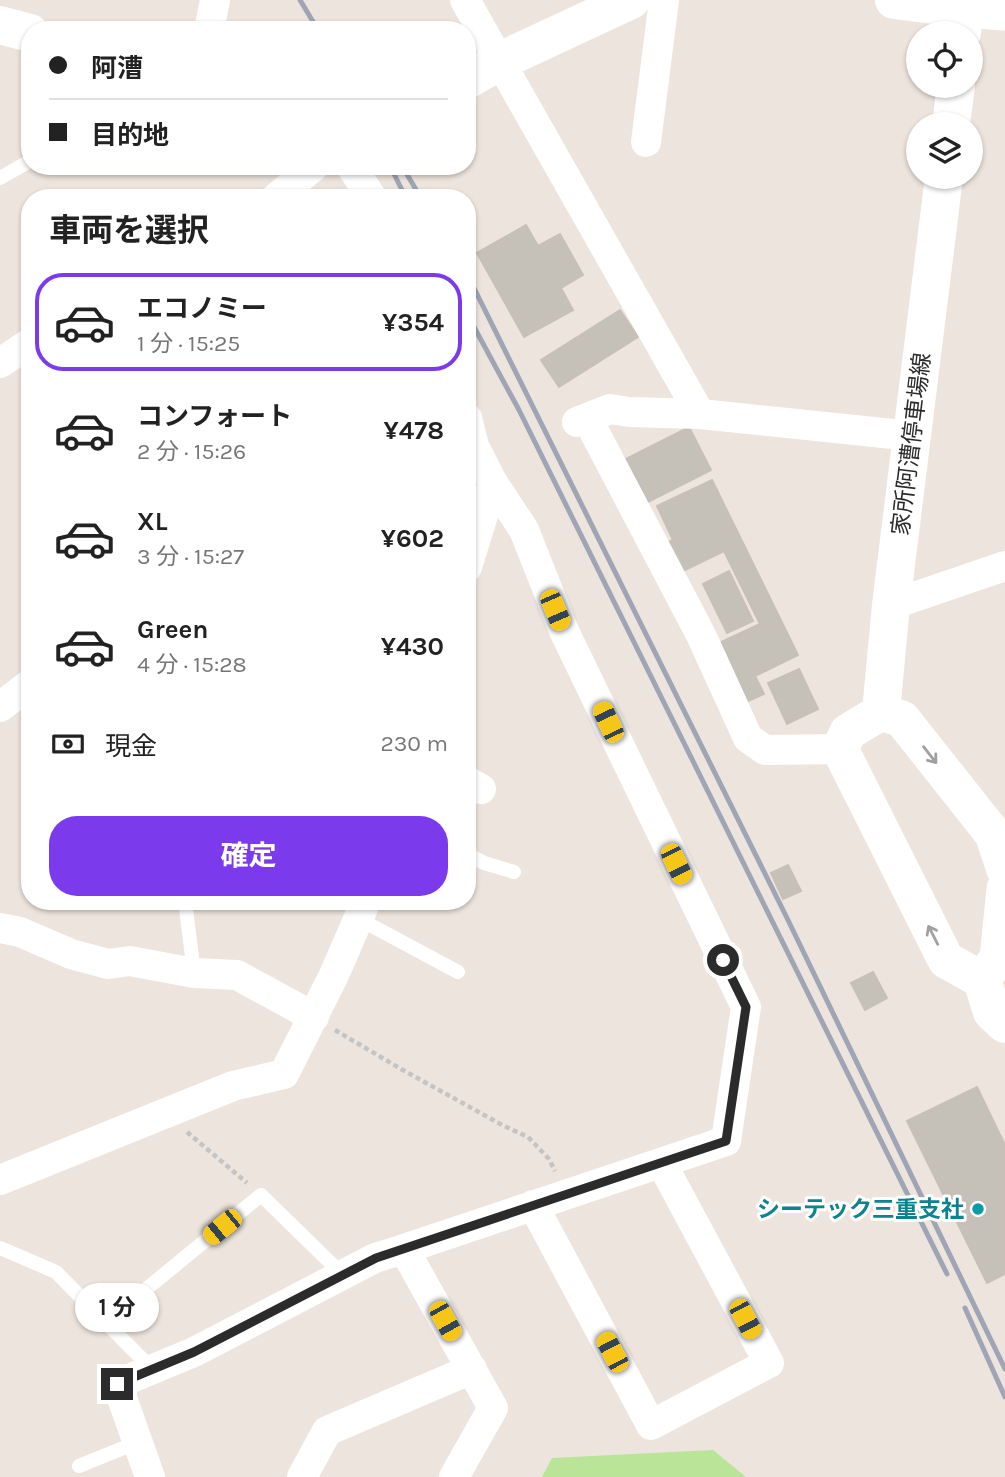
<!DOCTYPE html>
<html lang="ja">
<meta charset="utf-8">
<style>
:root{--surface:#fff;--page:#f6f6f6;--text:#222;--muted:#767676;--line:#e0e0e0;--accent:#7c3aed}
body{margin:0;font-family:Karla,"Noto Sans JP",sans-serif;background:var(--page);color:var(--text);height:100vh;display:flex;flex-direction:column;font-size:26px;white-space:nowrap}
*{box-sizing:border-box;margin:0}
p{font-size:23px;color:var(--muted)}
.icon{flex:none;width:38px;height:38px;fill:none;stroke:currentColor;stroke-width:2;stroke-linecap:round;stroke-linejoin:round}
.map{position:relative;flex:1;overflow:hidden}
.details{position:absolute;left:21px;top:189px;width:455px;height:721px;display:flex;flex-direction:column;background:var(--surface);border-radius:28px;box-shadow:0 2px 5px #0004}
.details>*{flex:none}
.top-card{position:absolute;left:21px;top:21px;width:455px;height:154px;border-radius:28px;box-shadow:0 2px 5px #0004;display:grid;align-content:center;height:154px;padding:0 28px;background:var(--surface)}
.controls{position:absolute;left:906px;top:21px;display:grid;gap:14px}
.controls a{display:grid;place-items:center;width:77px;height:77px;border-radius:50%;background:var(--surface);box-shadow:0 2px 5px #0004;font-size:35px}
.end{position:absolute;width:32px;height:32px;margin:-16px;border:9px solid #2b2b2b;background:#fff;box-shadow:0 0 0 4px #fff}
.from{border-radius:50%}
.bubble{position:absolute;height:49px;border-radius:24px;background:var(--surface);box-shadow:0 2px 5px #0004;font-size:23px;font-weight:700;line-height:49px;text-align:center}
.car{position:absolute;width:21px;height:42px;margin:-21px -10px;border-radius:9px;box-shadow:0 0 5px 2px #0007;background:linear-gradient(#f5c518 24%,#345 0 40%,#f5c518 0 76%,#345 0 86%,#f5c518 0)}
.top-card b{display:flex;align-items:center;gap:24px;height:66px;font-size:26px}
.top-card b+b{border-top:2px solid var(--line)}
.top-card i{width:18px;height:18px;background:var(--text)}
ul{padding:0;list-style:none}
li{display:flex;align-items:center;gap:21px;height:98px;margin:0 14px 10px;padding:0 14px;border:4px solid transparent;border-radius:28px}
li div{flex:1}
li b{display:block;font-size:26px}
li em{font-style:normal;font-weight:700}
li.selected{border-color:var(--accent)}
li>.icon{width:63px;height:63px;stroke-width:1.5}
h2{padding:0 28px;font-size:32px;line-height:84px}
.pay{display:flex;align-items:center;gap:18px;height:77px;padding:0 28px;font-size:26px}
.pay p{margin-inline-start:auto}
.button{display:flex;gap:14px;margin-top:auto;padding:14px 28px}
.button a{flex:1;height:80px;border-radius:28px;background:var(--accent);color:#fff;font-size:28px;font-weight:700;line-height:80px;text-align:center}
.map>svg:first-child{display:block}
.green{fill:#bae598}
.building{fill:#c5c0b8;stroke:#c8c0b6;stroke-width:2}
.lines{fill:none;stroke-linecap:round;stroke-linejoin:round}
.path{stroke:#c4c4c4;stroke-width:4.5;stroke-dasharray:5 3.5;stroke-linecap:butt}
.service{stroke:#fff;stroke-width:14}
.minor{stroke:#fff;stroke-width:30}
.tertiary{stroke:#fff;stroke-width:37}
.secondary{stroke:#fff;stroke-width:38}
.rail{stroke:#9fa5b5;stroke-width:5}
.oneway{stroke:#a0a0a0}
.route{stroke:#2b2b2b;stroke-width:9}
.culture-dot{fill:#0f9aa8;stroke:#fff;stroke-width:2.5}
.labels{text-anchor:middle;stroke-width:6;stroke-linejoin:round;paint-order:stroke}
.street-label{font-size:23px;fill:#2b2b2b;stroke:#fff}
.culture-label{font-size:23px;font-weight:bold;fill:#0d838f;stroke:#fff;text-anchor:end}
</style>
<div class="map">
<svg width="1005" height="1477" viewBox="0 0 1005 1477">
<rect width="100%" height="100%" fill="#ede4dd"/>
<path class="green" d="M 713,1450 L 746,1477 L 542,1477 L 552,1458 Z"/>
<path class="building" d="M 526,225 L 538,246 L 560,234 L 583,275 L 561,288 L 573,310 L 524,337 L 477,253 Z
M 620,310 L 638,337 L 559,387 L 541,360 Z
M 689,427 L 711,470 L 646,503 L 624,460 Z
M 712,480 L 798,655 L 755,676 L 764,694 L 746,702 L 717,644 L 760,624 L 724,551 L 677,574 L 662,545 L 673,540 L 657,506 Z
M 729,571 L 753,621 L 727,633 L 703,584 Z
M 799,669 L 818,709 L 787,724 L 768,683 Z
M 788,865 L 801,891 L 783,899 L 771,873 Z
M 873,972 L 887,998 L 865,1010 L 851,983 Z
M 977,1087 L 1005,1145 L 1005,1274 L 987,1283 L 907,1121 Z"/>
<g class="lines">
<path class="path" d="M 335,1030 L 401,1069 L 504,1126 L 528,1137 L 549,1159 L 555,1171
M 187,1132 L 247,1183"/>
<path class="service" d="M 0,178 L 30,161
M 467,854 L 484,863 L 514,872
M 185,901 L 194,973
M 359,919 L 458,972
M 0,1248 L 56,1272 L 152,1369
M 106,1322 L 261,1195 L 343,1275
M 79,1466 L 138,1442"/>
<path class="minor" d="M 465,0 L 700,414
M 209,30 L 215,0
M 646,142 L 664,0
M 351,166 L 372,198
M 276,198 L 314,166
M 0,363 L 30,343
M 587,418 L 701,635 L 748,738 L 765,750 L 840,749
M 577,422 L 610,409 L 629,412 L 700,414 L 912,436
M 467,567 L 493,483
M 891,605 L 1005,566
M 0,707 L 30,684
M 467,781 L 481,789
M 0,928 L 20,932 L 71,954 L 108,964 L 130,961 L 194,973 L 237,975 L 314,1017
M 0,1180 L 233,1086 L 284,1074 L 334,975 L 366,901
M 533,1205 L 651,1425 L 769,1363 L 662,1164
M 404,1249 L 726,1141 L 746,1007 L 564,631 L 524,530 L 493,483 L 474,446 L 467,418
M 150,1477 L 117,1384 L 194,1352 L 375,1258 L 404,1249 L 493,1408 L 454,1477
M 302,1477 L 327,1431 L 472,1369"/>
<path class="tertiary" d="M 966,0 L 965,9 L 1005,12
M 1005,870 L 993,834 L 902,719 L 881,712 L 848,732 L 840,749 L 946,960 L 982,980 L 998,958 L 1005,889"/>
<path class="secondary" d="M 894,0 L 965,9 L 962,33
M 0,25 L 30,33
M 467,80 L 500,61 L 631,0
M 951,124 L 956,86
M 881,712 L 891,605 L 944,177
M 982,980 L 992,1012 L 1005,1024"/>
<path class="rail" d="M 300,0 L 318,30
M 390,166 L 406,198
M 402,166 L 421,198
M 467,274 L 787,918 L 1005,1369
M 467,314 L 519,410 L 947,1274
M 965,1308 L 1005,1397"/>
</g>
<defs><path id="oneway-shaft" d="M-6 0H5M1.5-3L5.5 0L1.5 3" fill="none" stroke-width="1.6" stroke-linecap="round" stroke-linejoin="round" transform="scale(1.75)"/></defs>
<g class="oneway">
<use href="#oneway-shaft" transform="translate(930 755) rotate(52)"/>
<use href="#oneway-shaft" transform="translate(933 935) rotate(-117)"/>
</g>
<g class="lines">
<path class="route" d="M 117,1384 L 194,1352 L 376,1258 L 726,1141 L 746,1007 L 723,960"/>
</g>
<circle class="culture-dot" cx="978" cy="1209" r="7"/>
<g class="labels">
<g class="street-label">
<text transform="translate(911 444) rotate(-83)" y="8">家所阿漕停車場線</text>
</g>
<g class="culture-label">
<text x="964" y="1217">シーテック三重支社</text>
</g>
</g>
</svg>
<div class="controls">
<a><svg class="icon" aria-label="locate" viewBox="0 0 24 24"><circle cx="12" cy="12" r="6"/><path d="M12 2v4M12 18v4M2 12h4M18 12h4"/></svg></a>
<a><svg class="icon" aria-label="layers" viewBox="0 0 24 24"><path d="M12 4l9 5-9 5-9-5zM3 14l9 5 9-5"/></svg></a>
</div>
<i class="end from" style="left:723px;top:960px"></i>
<i class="end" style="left:117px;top:1384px"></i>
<div class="bubble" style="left:75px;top:1283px;width:84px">1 分</div>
<i class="car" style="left:555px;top:610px;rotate:157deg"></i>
<i class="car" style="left:608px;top:722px;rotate:335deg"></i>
<i class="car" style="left:676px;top:864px;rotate:154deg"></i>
<i class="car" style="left:222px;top:1227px;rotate:231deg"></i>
<i class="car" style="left:745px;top:1319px;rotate:152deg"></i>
<i class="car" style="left:445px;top:1321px;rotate:151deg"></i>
<i class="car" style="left:612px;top:1352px;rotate:332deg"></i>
<div class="top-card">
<b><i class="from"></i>阿漕</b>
<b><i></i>目的地</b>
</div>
<section class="details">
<h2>車両を選択</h2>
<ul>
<li class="selected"><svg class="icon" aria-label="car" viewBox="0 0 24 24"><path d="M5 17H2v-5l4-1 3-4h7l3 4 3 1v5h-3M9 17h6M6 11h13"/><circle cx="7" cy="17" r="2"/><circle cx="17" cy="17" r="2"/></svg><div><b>エコノミー</b><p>1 分 · 15:25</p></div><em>¥354</em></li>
<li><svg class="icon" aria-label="car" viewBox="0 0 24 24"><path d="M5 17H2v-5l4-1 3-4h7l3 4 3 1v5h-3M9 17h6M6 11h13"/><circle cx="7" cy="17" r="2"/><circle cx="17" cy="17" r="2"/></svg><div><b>コンフォート</b><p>2 分 · 15:26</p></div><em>¥478</em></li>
<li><svg class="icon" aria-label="car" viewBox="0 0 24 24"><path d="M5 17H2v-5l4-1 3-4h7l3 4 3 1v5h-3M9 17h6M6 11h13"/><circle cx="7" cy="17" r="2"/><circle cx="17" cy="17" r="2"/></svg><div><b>XL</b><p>3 分 · 15:27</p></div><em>¥602</em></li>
<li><svg class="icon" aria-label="car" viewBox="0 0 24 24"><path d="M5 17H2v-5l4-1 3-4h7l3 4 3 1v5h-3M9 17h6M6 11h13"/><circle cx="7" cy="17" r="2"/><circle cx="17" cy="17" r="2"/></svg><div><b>Green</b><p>4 分 · 15:28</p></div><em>¥430</em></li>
</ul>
<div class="pay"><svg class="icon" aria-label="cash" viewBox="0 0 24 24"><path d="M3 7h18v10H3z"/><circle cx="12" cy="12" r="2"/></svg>現金<p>230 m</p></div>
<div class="button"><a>確定</a></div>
</section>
</div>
